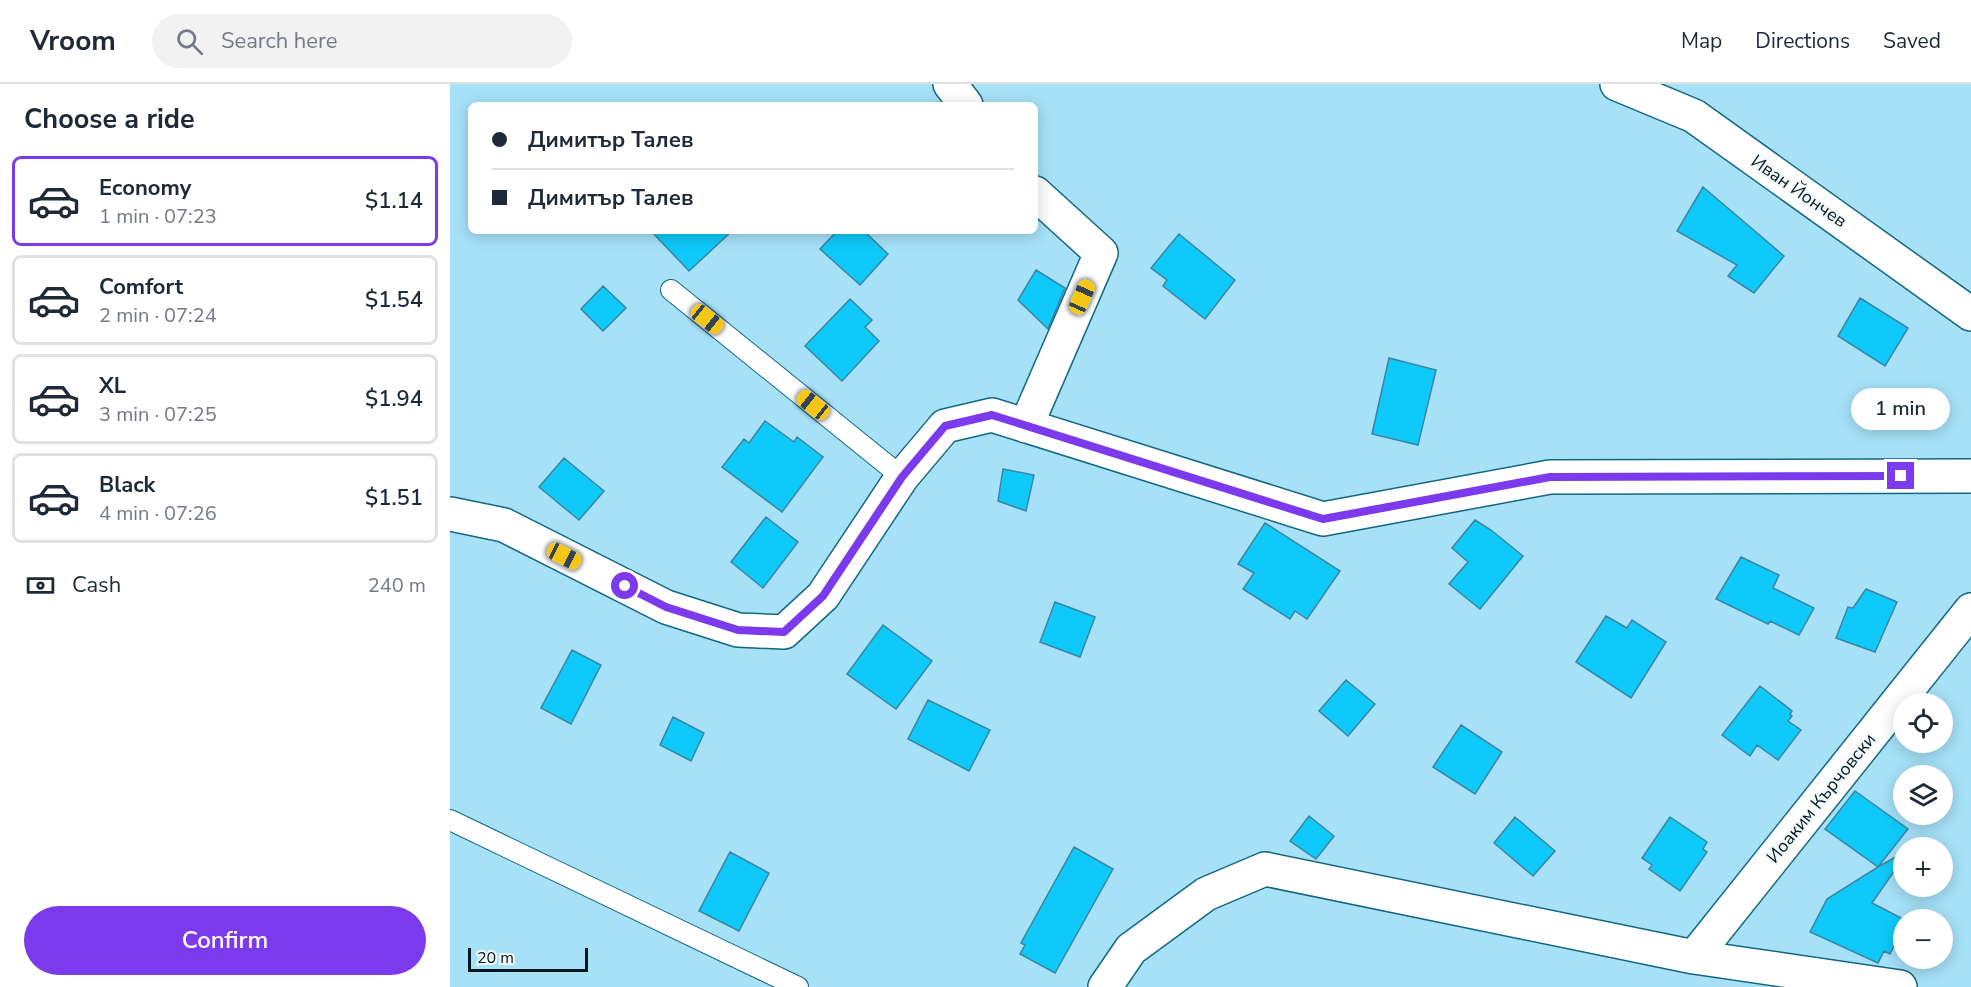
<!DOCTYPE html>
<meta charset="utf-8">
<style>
:root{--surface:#fff;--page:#f2f2f3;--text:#1f2937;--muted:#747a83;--line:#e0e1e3;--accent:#7c3aed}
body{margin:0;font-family:"Nunito Sans",sans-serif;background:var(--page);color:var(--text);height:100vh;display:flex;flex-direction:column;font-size:22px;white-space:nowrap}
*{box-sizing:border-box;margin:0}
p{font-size:20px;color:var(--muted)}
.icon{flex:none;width:33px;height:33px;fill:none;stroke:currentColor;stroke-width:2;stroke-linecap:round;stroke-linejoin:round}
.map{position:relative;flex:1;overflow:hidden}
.details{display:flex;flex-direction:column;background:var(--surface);width:450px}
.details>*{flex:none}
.hud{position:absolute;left:18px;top:18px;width:570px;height:132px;border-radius:9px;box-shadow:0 3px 15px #0003;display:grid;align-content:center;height:132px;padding:0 24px;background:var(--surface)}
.tools{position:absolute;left:1443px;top:609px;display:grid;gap:12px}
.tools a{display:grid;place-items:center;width:60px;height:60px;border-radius:50%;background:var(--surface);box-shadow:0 3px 15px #0003;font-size:30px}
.scale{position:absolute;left:18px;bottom:15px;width:120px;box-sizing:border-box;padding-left:6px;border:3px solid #01171f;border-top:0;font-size:16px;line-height:21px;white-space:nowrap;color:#01171f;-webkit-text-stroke:4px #f2f9fc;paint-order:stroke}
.end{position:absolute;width:27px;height:27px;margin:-14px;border:8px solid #7c3aed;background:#fff;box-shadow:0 0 0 3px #fff}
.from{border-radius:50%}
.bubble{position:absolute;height:42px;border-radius:21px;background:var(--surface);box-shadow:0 3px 15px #0003;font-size:20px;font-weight:600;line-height:42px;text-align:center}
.car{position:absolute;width:18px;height:36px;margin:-18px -9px;border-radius:8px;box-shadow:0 0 4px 2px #0007;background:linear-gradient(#f5c518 24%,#345 0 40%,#f5c518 0 76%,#345 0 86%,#f5c518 0)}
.hud b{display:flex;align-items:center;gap:21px;height:57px;font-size:22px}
.hud b+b{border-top:2px solid var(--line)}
.hud i{width:15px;height:15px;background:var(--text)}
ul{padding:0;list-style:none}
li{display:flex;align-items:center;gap:18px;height:90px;margin:0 12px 9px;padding:0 12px;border:3px solid var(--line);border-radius:9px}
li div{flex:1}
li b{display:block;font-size:22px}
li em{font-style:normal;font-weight:600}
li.selected{border-color:var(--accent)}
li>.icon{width:54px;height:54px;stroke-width:1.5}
h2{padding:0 24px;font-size:27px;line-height:72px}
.pay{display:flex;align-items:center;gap:15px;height:66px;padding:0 24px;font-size:22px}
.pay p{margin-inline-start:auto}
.action{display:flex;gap:12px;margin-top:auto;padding:12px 24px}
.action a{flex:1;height:69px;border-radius:36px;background:var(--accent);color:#fff;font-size:24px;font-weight:600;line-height:69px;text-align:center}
header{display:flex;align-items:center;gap:36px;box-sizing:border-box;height:84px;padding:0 30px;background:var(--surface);border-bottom:2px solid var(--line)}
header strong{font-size:28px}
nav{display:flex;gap:33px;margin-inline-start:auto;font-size:21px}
.search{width:420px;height:54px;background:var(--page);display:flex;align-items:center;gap:15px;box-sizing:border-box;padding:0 21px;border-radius:33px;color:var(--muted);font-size:22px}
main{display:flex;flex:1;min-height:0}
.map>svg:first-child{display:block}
.building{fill:#0ec9f9;stroke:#3a86a0;stroke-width:1.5}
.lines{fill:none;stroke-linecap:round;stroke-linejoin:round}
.service-casing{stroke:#126881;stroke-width:22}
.minor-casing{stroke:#126881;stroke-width:36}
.service{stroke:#fff;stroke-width:20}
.minor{stroke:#fff;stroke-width:33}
.route{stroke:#7c3aed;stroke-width:8}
.labels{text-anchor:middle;stroke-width:4.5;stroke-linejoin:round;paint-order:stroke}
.street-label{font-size:18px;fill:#01171f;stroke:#f2f9fc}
</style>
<header>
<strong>Vroom</strong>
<div class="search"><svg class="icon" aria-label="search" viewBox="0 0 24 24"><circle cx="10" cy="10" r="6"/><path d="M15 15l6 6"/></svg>Search here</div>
<nav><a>Map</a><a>Directions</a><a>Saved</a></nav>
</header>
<main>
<section class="details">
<h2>Choose a ride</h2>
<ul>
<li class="selected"><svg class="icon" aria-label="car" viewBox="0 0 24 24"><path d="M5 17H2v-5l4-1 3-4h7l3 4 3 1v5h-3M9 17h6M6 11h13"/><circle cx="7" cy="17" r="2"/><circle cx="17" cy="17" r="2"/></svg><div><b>Economy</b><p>1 min · 07:23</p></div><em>$1.14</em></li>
<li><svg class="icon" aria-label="car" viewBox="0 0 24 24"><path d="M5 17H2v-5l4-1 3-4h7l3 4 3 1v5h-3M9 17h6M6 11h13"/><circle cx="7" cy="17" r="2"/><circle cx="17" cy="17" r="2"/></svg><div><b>Comfort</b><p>2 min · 07:24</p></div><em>$1.54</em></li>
<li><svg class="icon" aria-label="car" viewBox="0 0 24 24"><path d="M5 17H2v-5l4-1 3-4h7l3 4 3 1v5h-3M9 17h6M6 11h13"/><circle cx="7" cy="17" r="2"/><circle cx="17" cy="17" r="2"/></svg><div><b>XL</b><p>3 min · 07:25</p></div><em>$1.94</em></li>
<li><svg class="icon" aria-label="car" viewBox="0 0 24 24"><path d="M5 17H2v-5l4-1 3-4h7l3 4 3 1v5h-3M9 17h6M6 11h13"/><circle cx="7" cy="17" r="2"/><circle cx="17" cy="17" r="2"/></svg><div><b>Black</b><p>4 min · 07:26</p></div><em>$1.51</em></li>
</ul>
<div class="pay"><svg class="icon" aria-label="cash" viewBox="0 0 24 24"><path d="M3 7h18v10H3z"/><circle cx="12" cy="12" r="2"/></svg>Cash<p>240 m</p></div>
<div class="action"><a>Confirm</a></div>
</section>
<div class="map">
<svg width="1521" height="903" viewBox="0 0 1521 903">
<rect width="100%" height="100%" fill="#a6e1f8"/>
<path class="building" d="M 1253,103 L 1334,172 L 1304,209 L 1278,192 L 1287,181 L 1227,147 Z
M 201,147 L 282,147 L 239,187 Z
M 387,147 L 414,147 L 438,170 L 410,201 L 370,165 Z
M 729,150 L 785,196 L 755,235 L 713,202 L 717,196 L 701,184 Z
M 586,186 L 615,204 L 598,245 L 568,216 Z
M 153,202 L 176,224 L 153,247 L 131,225 Z
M 1410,214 L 1458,244 L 1435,282 L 1388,252 Z
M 400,215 L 422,236 L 415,243 L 429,257 L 392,297 L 355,262 Z
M 939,274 L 986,286 L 968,361 L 922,350 Z
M 315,337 L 344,358 L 347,353 L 373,373 L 332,428 L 272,383 L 294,355 L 299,359 Z
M 114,374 L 154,407 L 129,436 L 89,403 Z
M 553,385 L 584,391 L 576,427 L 548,417 Z
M 316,433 L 348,458 L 313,504 L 281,478 Z
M 1025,436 L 1041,446 L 1073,472 L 1030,525 L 999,500 L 1018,478 L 1002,464 Z
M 815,439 L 890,487 L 857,535 L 845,527 L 840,535 L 793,505 L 804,489 L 788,480 Z
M 1291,473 L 1329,491 L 1323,504 L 1364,524 L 1349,551 L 1320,537 L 1318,540 L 1266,515 Z
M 1416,505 L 1447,518 L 1425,568 L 1386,554 L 1398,523 L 1403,524 Z
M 605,518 L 645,533 L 630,573 L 590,558 Z
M 1156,532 L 1177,544 L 1182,536 L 1216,558 L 1181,614 L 1126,578 Z
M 433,541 L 482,577 L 446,625 L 397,590 Z
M 122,566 L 151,581 L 121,640 L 91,624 Z
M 896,596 L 925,620 L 898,652 L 869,627 Z
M 1310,602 L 1342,627 L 1340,630 L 1342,632 L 1338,637 L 1351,646 L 1328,676 L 1307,661 L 1300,672 L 1272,651 Z
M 478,616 L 540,646 L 519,687 L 458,655 Z
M 223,633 L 254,649 L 241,677 L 210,661 Z
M 1011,641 L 1052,668 L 1025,710 L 983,683 Z
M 1405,707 L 1458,745 L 1428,783 L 1454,768 L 1454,773 L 1422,819 L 1455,836 L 1454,836 L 1454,842 L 1440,870 L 1434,867 L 1428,879 L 1360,848 L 1377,815 L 1428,783 L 1375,745 Z
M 859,732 L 884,752 L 866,775 L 840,757 Z
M 1065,733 L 1105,767 L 1083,792 L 1044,759 Z
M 1220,733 L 1257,758 L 1253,765 L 1257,768 L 1230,807 L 1199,785 L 1202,781 L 1192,774 Z
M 624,763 L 663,785 L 605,889 L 570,870 L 575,861 L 571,859 Z
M 280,768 L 319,789 L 289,847 L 249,827 Z"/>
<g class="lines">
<g class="service-casing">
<path id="service" d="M 221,206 L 452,393
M 0,736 L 348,903"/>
</g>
<g class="minor-casing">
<path id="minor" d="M 500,0 L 516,21
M 1167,0 L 1244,32 L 1521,230
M 576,342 L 651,169 L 585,109
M 0,430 L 54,441 L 216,523 L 288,546 L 334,548 L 373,512 L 452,393 L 495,342 L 542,331 L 873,435 L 1100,393 L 1521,392
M 1244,873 L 1521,526
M 655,903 L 681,865 L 756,810 L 815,785 L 1244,873 L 1450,903"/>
</g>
<use href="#service" class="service"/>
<use href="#minor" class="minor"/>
</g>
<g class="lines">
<path class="route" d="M 175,502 L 216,523 L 288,546 L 334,548 L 373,512 L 452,393 L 495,342 L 542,331 L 873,435 L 1100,393 L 1451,392"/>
</g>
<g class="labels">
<g class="street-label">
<text transform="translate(1349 107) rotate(35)" y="6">Иван Йончев</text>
<text transform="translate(1371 714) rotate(-51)" y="6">Иоаким Кърчовски</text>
</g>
</g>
</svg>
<div class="tools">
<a><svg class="icon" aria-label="locate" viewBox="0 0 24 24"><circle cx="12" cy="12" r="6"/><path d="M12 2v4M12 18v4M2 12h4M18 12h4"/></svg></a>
<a><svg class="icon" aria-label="layers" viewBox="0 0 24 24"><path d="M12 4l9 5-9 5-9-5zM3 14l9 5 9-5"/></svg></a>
<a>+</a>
<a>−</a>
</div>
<div class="scale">20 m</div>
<i class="end from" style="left:175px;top:502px"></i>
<i class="end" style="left:1451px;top:392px"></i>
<div class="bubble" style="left:1401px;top:304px;width:99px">1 min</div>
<i class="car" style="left:632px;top:213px;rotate:24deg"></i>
<i class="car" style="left:257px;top:235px;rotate:129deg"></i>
<i class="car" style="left:363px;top:321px;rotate:309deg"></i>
<i class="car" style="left:114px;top:472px;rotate:117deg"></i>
<div class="hud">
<b><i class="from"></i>Димитър Талев</b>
<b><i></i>Димитър Талев</b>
</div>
</div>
</main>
